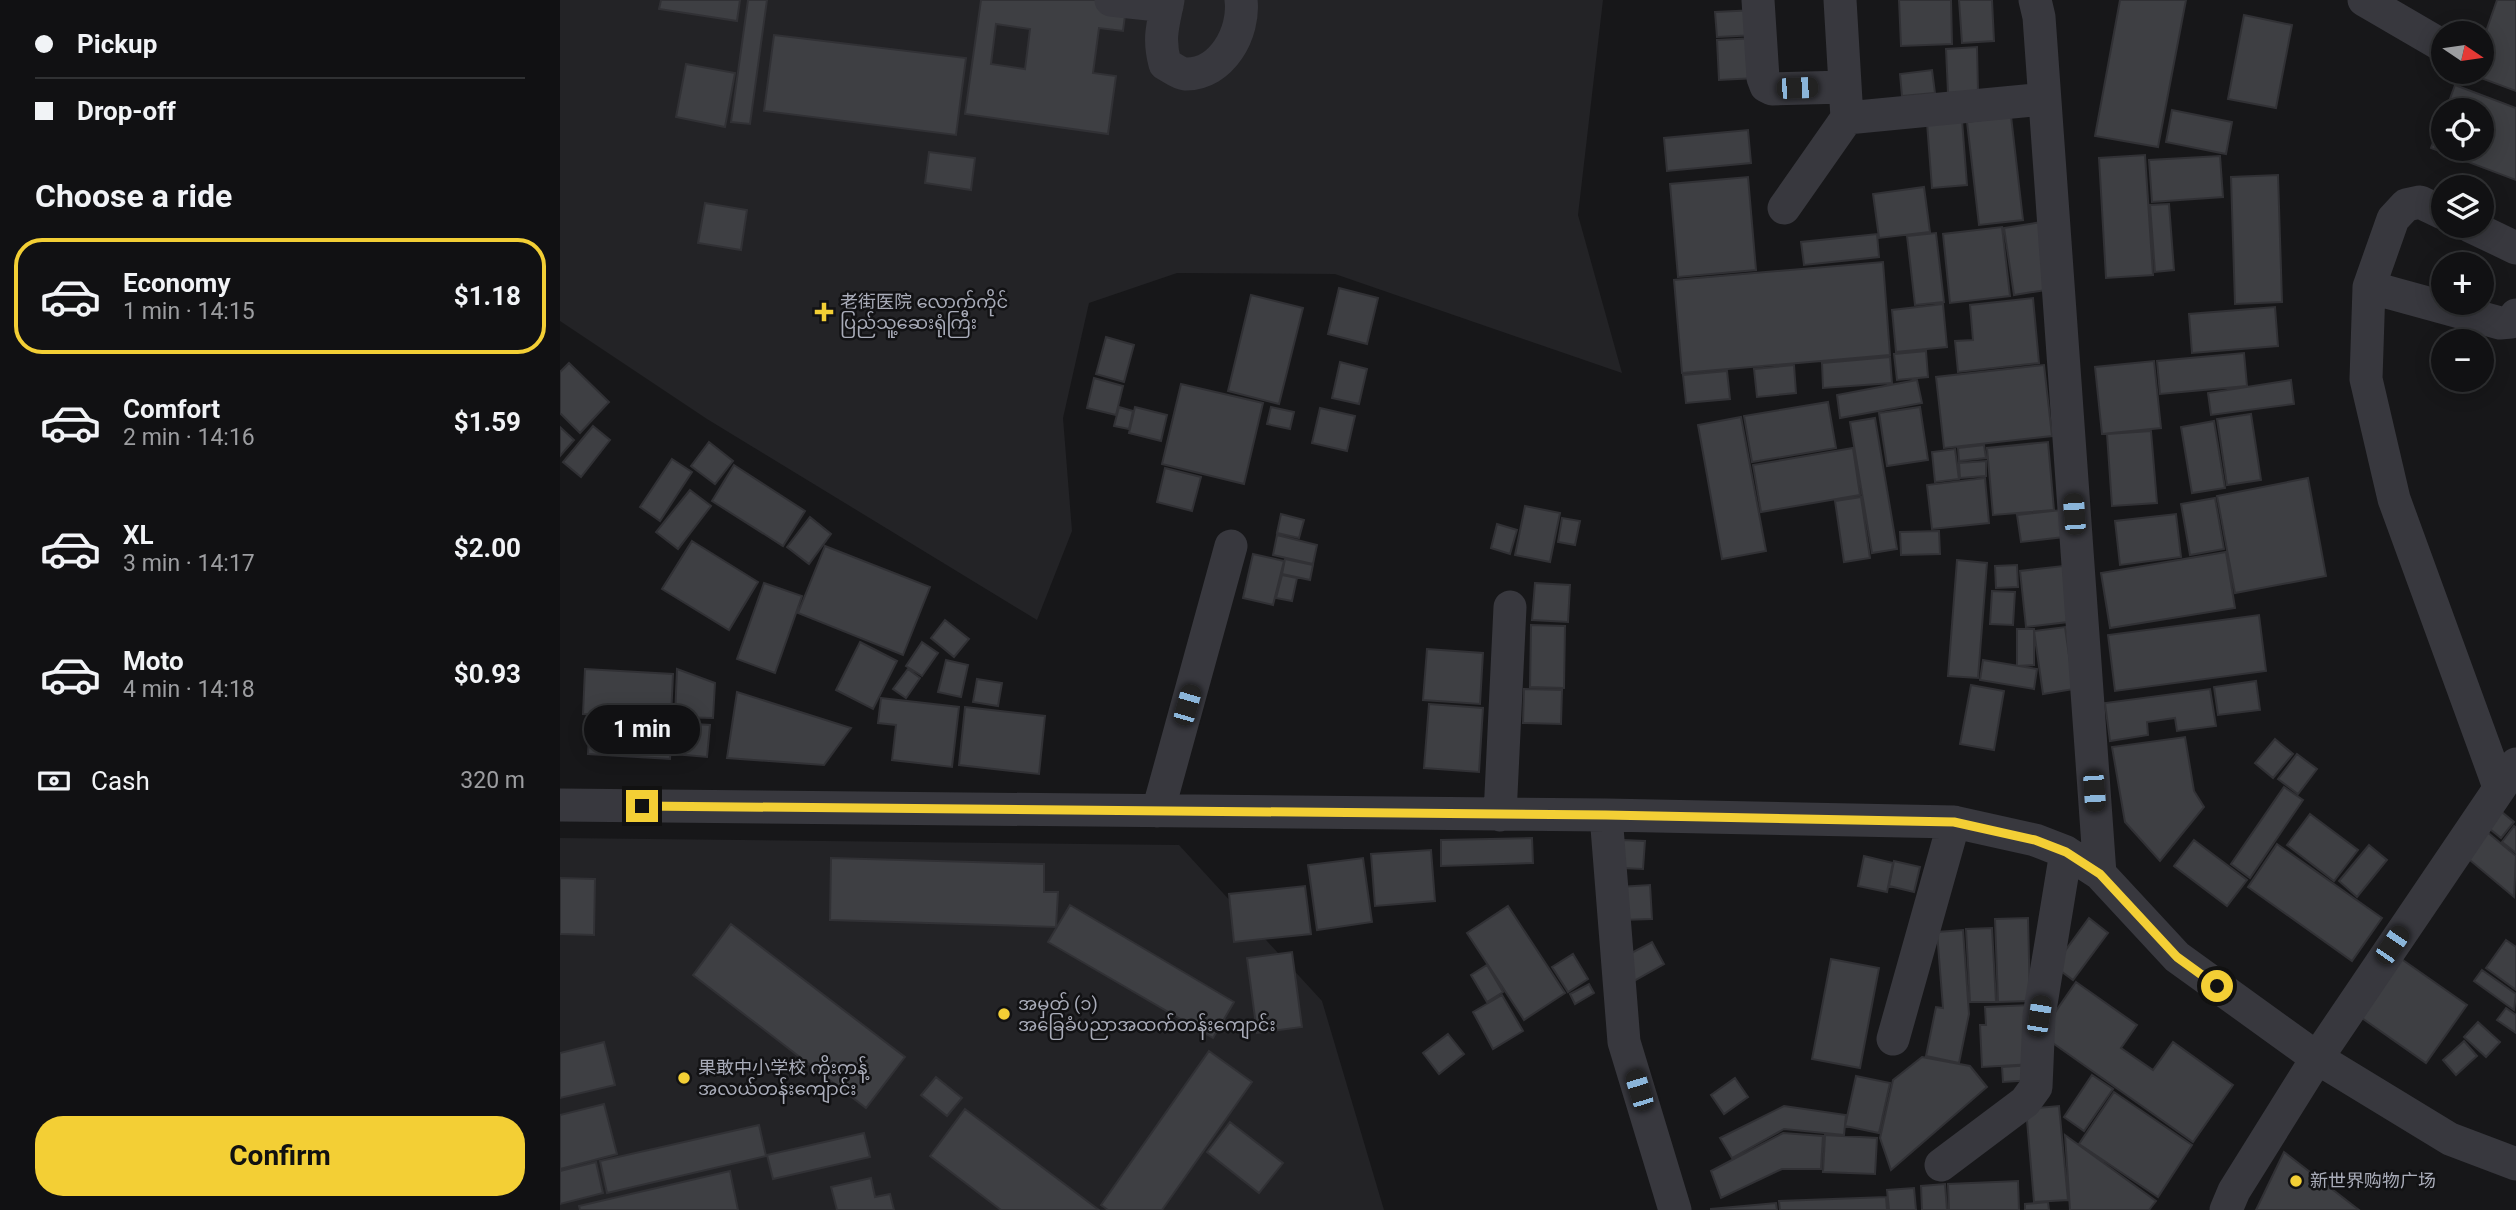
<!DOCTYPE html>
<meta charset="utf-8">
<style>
:root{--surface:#111113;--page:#1e1f21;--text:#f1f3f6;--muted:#9c9da0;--line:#303133;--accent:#f3cf35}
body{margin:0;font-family:Roboto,"Noto Sans SC","Noto Sans Myanmar",sans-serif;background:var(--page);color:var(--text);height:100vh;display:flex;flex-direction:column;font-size:26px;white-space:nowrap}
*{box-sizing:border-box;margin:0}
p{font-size:23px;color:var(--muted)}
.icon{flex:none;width:38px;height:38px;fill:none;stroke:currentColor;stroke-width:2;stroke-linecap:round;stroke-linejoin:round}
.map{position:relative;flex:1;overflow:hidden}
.sheet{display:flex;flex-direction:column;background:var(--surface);width:560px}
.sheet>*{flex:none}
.banner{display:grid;align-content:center;height:154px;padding:0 35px;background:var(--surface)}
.needle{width:46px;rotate:103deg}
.buttons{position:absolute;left:1871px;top:21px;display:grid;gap:14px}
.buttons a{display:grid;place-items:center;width:63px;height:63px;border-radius:50%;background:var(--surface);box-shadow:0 4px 18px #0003,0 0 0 2px var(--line);font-size:35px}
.end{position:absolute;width:32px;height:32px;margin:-16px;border:9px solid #f3cf35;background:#111;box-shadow:0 0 0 4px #111}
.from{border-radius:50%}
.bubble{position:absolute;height:49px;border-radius:24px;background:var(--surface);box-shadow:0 4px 18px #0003,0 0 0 2px var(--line);font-size:23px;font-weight:700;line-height:49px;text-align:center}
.car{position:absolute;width:21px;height:42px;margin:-21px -10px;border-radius:9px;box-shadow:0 0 5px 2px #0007;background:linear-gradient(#222 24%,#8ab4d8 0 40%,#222 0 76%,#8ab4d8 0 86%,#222 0)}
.banner b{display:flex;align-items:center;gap:24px;height:66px;font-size:26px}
.banner b+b{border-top:2px solid var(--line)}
.banner i{width:18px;height:18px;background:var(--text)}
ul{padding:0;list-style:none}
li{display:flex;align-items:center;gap:21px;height:116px;margin:0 14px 10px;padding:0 21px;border:4px solid transparent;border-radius:28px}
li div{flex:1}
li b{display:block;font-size:26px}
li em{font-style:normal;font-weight:700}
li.selected{border-color:var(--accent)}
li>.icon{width:63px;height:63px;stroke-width:1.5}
h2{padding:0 35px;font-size:32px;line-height:84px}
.pay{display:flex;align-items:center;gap:18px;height:77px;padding:0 35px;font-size:26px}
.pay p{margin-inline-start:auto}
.cta{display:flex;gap:14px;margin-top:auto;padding:14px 35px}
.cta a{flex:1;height:80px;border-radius:28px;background:var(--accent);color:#111;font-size:28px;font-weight:700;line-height:80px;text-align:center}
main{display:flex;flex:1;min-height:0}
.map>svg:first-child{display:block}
.built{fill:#232326}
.building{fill:#3e3f43;stroke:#313135;stroke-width:2;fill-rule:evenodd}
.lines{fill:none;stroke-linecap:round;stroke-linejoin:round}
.minor{stroke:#38383e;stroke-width:33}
.route{stroke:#f3cf35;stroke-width:9}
.poi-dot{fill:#f3cf35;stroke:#121214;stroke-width:2.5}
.labels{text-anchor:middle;stroke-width:5;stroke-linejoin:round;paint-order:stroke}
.poi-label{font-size:18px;fill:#a9acb9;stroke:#121214;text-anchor:start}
</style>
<main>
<section class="sheet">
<div class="banner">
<b><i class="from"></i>Pickup</b>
<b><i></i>Drop-off</b>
</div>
<h2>Choose a ride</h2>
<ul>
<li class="selected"><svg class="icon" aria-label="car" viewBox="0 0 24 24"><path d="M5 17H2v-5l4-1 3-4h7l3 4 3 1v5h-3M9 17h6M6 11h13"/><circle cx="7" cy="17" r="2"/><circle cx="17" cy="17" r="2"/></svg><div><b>Economy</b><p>1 min · 14:15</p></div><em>$1.18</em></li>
<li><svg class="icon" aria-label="car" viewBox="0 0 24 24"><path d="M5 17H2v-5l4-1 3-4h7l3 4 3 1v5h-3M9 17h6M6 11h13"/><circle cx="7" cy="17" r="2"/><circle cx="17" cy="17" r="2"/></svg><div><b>Comfort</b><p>2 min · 14:16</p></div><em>$1.59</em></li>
<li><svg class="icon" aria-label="car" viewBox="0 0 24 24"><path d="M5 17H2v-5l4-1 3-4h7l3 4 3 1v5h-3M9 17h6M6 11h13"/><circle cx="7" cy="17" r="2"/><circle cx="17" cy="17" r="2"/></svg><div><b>XL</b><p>3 min · 14:17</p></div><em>$2.00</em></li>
<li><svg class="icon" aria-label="car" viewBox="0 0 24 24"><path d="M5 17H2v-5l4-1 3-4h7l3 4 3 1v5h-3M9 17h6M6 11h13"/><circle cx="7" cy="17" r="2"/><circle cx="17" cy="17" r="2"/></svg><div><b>Moto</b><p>4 min · 14:18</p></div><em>$0.93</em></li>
</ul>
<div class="pay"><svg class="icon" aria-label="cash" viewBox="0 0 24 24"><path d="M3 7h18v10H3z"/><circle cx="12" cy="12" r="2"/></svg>Cash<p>320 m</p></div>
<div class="cta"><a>Confirm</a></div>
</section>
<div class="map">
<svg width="1956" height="1210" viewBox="0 0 1956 1210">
<rect width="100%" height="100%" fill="#171719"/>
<path class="built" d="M 0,0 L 1043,0 L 1018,215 L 1062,373 L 775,274 L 617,273 L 529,303 L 503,418 L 512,531 L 477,620 L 147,419 L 0,321 Z
M 0,838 L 619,845 L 762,1001 L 824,1210 L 0,1210 Z"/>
<path class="building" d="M 101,0 L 180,0 L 177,21 L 99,9 Z
M 188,0 L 207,0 L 190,124 L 171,122 Z
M 421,0 L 567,0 L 563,31 L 539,28 L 533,73 L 556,76 L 548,134 L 405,114 ZM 436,24 L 470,29 L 465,69 L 431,64 Z
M 1339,0 L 1391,0 L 1392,44 L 1341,46 Z
M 1399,0 L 1432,0 L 1434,41 L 1402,43 Z
M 1560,0 L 1626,0 L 1598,147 L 1535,136 Z
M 1937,0 L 1956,0 L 1956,91 L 1910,74 L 1911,72 L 1922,72 L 1922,43 Z
M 1196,10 L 1197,35 L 1157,37 L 1155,12 Z
M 1684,15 L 1732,25 L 1716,108 L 1668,99 Z
M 214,35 L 406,58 L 396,135 L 204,111 Z
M 1196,38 L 1197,78 L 1159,80 L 1157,40 Z
M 1417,47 L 1418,92 L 1388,93 L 1386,49 Z
M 126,64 L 175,73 L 165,127 L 116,117 Z
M 1372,70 L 1375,93 L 1342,96 L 1340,74 Z
M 1895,85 L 1956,108 L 1956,180 L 1871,148 L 1883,117 L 1883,149 L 1922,149 L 1922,110 L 1886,110 Z
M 1612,110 L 1672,122 L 1666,154 L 1606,142 Z
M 1451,116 L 1463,220 L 1419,225 L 1407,122 Z
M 1402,120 L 1407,185 L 1372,188 L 1367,123 Z
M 1188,130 L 1191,163 L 1107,171 L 1104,138 Z
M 369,152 L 415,158 L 411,190 L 365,183 Z
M 1585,155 L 1593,275 L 1546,278 L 1539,158 Z
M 1660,156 L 1663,197 L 1592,202 L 1589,160 Z
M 1718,175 L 1722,302 L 1675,304 L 1671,177 Z
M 1188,177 L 1196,270 L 1118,277 L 1110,184 Z
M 1364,187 L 1370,232 L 1319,238 L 1313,194 Z
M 145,203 L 187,210 L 181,250 L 138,243 Z
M 1609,204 L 1614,270 L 1595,272 L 1590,205 Z
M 1482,222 L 1492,289 L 1454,295 L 1444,228 Z
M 1442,227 L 1450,296 L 1390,303 L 1383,234 Z
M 1376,233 L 1384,302 L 1355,305 L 1347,236 Z
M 1317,234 L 1319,257 L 1244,265 L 1241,242 Z
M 1323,262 L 1330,355 L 1122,373 L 1114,280 Z
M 779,288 L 818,298 L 807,344 L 768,334 Z
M 691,295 L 743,308 L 719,404 L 668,391 Z
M 1473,298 L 1479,363 L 1398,372 L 1395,341 L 1413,340 L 1410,305 Z
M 1383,304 L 1387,347 L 1336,352 L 1332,310 Z
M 1715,307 L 1718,346 L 1632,353 L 1629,314 Z
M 546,337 L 574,345 L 564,382 L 536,374 Z
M 1366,351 L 1368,377 L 1337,380 L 1334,354 Z
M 1684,353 L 1687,386 L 1600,394 L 1597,361 Z
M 1330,357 L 1332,383 L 1263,388 L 1262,363 Z
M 1594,361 L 1601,428 L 1542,434 L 1535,367 Z
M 780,362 L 807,369 L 799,404 L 772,398 Z
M 9,363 L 49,402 L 20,433 L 0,413 L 0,372 Z
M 1234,365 L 1236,393 L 1197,397 L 1194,369 Z
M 1484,365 L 1492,436 L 1384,448 L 1376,377 Z
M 1167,371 L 1170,399 L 1126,403 L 1123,375 Z
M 534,378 L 563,386 L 556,415 L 527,408 Z
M 1357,380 L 1362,403 L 1280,418 L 1277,395 Z
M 1731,380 L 1734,404 L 1651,415 L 1648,393 Z
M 621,384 L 703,403 L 684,484 L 602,464 Z
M 1268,402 L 1276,448 L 1192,462 L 1184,416 Z
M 559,407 L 573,411 L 569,429 L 554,426 Z
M 575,407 L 607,415 L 601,441 L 569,433 Z
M 711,407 L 734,412 L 730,429 L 707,424 Z
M 1360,407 L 1368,460 L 1327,466 L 1319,413 Z
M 760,408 L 795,416 L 787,451 L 752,443 Z
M 1691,414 L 1701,480 L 1667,485 L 1657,419 Z
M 1181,417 L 1206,551 L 1162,559 L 1138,425 Z
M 1315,418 L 1337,549 L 1312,553 L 1290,422 Z
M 1654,421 L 1665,488 L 1632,493 L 1621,427 Z
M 33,426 L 50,440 L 21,477 L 3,462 Z
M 0,427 L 14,440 L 0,456 Z
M 1591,431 L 1597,503 L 1552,506 L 1547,434 Z
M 149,442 L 173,461 L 155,484 L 131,466 Z
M 1488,442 L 1494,510 L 1433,515 L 1427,448 Z
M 1424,445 L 1426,458 L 1399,461 L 1398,448 Z
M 1293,448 L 1300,495 L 1201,512 L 1193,465 Z
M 1395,449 L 1399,479 L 1375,482 L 1372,452 Z
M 112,459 L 132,472 L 100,521 L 80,507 Z
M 1426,461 L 1426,476 L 1400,478 L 1399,463 Z
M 174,465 L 245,511 L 223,546 L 152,501 Z
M 605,468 L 641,477 L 632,511 L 597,502 Z
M 1425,478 L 1429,523 L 1372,529 L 1367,485 Z
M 1748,478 L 1766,576 L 1675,593 L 1657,496 Z
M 130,490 L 151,506 L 118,549 L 96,532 Z
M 1301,497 L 1310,558 L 1284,562 L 1275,501 Z
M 1655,498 L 1664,549 L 1630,555 L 1621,504 Z
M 965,506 L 1000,513 L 990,562 L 955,555 Z
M 1501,510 L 1504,537 L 1461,542 L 1457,515 Z
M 721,514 L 744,520 L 739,538 L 717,533 Z
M 1616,514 L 1621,557 L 1560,565 L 1555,521 Z
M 250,517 L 271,534 L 249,564 L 227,547 Z
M 1002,518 L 1020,521 L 1015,545 L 998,542 Z
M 937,524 L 957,530 L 950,554 L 931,548 Z
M 1379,531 L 1380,554 L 1341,555 L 1340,532 Z
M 717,535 L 757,545 L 753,564 L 713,555 Z
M 132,541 L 198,582 L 169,630 L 102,589 Z
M 265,546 L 370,587 L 343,655 L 238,613 Z
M 1666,552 L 1675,608 L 1550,628 L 1541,573 Z
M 693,554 L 724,561 L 713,605 L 683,598 Z
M 725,559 L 753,565 L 750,580 L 722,574 Z
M 1397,560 L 1427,563 L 1418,678 L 1388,676 Z
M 1457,565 L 1458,587 L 1436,588 L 1435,566 Z
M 1503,566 L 1508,622 L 1466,627 L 1460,571 Z
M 722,575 L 737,578 L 732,601 L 716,598 Z
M 204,583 L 242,596 L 215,673 L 177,659 Z
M 975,583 L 1010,585 L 1008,622 L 972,620 Z
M 1432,591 L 1455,592 L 1453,625 L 1430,624 Z
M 1699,615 L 1706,671 L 1555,691 L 1548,635 Z
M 385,620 L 409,639 L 394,657 L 371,638 Z
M 971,625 L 1005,626 L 1004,688 L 970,687 Z
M 1505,627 L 1514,689 L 1483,694 L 1474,631 Z
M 1457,629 L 1474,629 L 1474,665 L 1457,666 Z
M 300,642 L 337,661 L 313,709 L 276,690 Z
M 362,642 L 378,653 L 362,676 L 346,666 Z
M 867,649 L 923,653 L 920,704 L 863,700 Z
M 386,660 L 408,665 L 401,697 L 378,692 Z
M 1423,660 L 1477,669 L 1474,689 L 1420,680 Z
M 25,669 L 113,674 L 111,718 L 23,714 Z
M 117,669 L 155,683 L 153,718 L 115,717 Z
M 348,669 L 360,678 L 346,698 L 333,689 Z
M 417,679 L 442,683 L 438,706 L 413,702 Z
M 1696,681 L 1700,710 L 1658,715 L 1654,687 Z
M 1411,685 L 1444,691 L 1434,750 L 1400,744 Z
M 964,689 L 1002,690 L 1001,724 L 963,723 Z
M 1650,689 L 1656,726 L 1617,731 L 1615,718 L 1587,722 L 1588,735 L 1550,741 L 1545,703 Z
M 177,692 L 291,728 L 264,765 L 167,758 Z
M 321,698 L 399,707 L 392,767 L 332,760 L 336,725 L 318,723 Z
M 869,704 L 923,708 L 919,772 L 864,768 Z
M 405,707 L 485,716 L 479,774 L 399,765 Z
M 30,717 L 112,722 L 110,759 L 28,754 Z
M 117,723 L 150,725 L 147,757 L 114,754 Z
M 1625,737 L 1634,791 L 1644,807 L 1600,861 L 1565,822 L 1552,747 Z
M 1715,739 L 1733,754 L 1713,778 L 1695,763 Z
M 1737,754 L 1757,769 L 1738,794 L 1718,779 Z
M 1724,787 L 1743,800 L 1690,878 L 1671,864 Z
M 1932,804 L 1954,822 L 1941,838 L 1919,820 Z
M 1750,814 L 1798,850 L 1774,881 L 1727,845 Z
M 1920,826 L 1956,856 L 1954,897 L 1899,851 Z
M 1954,826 L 1956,828 L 1956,853 L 1942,842 Z
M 972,838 L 973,863 L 881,866 L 881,840 Z
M 1063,840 L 1085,841 L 1083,869 L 1062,868 Z
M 1634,840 L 1687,880 L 1667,906 L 1614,866 Z
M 1717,844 L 1822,918 L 1792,961 L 1688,887 Z
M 1809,845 L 1827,860 L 1797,897 L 1779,881 Z
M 871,850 L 875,901 L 815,906 L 811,854 Z
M 1304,856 L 1333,863 L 1327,892 L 1298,886 Z
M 271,858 L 484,864 L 484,892 L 498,892 L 496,927 L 270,920 Z
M 803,858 L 812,922 L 757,930 L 748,865 Z
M 1334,861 L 1360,867 L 1354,892 L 1329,886 Z
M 0,878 L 35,879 L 34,935 L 0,934 Z
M 1090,885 L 1092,919 L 1061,920 L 1059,887 Z
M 745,886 L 751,934 L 674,942 L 669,894 Z
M 510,905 L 674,1002 L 653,1038 L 488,942 Z
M 948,906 L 1005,993 L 964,1020 L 907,933 Z
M 1468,918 L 1470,1001 L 1438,1002 L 1435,919 Z
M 1529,918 L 1548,933 L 1513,980 L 1494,966 Z
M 171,924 L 345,1057 L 306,1108 L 133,975 Z
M 1432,928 L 1436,1002 L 1410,1002 L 1406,929 Z
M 1403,930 L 1409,1014 L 1399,1063 L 1366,1056 L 1376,1007 L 1383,1008 L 1377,932 Z
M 1946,940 L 1956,947 L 1956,990 L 1926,968 Z
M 1092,942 L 1104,964 L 1072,982 L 1060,959 Z
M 732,952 L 742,1027 L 697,1033 L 687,958 Z
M 1013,954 L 1028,979 L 1008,992 L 992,967 Z
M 1840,958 L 1907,1005 L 1866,1063 L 1799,1016 Z
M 1271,959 L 1319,968 L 1300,1068 L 1252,1059 Z
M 927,965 L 943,992 L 927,1002 L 911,975 Z
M 1922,970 L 1956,994 L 1954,1010 L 1914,981 Z
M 1516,982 L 1577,1025 L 1561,1048 L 1593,1070 L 1613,1042 L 1673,1085 L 1633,1142 L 1480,1034 Z
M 1029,984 L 1034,993 L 1015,1004 L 1010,994 Z
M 942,995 L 963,1031 L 933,1049 L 913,1012 Z
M 1471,1005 L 1474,1064 L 1422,1067 L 1420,1025 L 1426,1025 L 1425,1007 Z
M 1946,1008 L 1956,1015 L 1956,1033 L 1937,1020 Z
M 1918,1022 L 1940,1042 L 1926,1057 L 1904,1037 Z
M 888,1034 L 904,1054 L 879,1074 L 863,1053 Z
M 1904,1041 L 1917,1056 L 1896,1075 L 1883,1060 Z
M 44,1042 L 55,1085 L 0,1098 L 0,1053 Z
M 649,1051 L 692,1082 L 602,1210 L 548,1210 L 541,1205 Z
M 1362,1057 L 1410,1066 L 1427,1087 L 1331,1170 L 1320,1138 L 1333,1080 Z
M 1473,1065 L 1474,1080 L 1443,1082 L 1442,1067 Z
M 1532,1075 L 1553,1089 L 1524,1131 L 1504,1117 Z
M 1296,1076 L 1330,1083 L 1319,1133 L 1285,1126 Z
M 376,1077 L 402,1098 L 387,1116 L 361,1095 Z
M 1175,1078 L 1188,1097 L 1164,1114 L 1151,1095 Z
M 1554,1092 L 1632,1145 L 1598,1197 L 1519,1144 Z
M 44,1104 L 57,1154 L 0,1169 L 0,1115 Z
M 1224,1106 L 1286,1115 L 1284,1135 L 1224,1129 L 1172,1158 L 1160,1138 Z
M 1499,1106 L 1508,1200 L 1474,1202 L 1466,1109 Z
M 405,1109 L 539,1210 L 441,1210 L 370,1156 Z
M 670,1122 L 723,1163 L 699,1193 L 647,1152 Z
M 199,1125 L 206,1156 L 47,1193 L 40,1161 Z
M 304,1133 L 310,1157 L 213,1179 L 207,1155 Z
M 1223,1133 L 1263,1136 L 1261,1169 L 1222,1169 L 1161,1198 L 1151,1171 Z
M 1265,1135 L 1317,1138 L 1315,1174 L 1263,1172 Z
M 1505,1135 L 1596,1201 L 1589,1210 L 1510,1210 Z
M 1724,1152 L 1799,1210 L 1696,1210 Z
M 36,1162 L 43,1193 L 0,1204 L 0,1171 Z
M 170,1171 L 178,1210 L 20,1210 L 19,1206 Z
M 311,1178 L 315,1197 L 330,1194 L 334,1210 L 277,1210 L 271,1187 Z
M 1458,1181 L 1459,1210 L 1389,1210 L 1388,1184 Z
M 1385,1184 L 1387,1210 L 1362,1210 L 1361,1186 Z
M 1354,1188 L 1356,1210 L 1329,1210 L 1327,1190 Z
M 1326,1197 L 1327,1210 L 1220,1210 L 1219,1201 Z
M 1488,1202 L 1489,1210 L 1465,1210 L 1465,1204 Z
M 1216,1203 L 1217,1210 L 1151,1210 L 1151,1209 Z"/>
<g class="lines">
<path class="minor" d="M 551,0 L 607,6
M 608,0 C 603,25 598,38 605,64 C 611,67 618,73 625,74 C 662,75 685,32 681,0
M 1198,0 L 1203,78 L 1206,86 L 1212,89 L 1285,87
M 1475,0 L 1479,17 L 1540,874
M 1804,0 L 1883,46
M 1287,118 L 1484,99
M 1224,208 L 1287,118 L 1280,0
M 1883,213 L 1860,202 L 1846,205 L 1833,219 L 1809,287 L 1806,379 L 1834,499 L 1939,787
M 1910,226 L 1956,248
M 1809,287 L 1940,323 L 1951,322 L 1956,315
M 0,805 L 1046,815 L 1394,822 L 1475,840 L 1506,852 L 1540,874 L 1617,957 L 1757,1058 L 1890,1139 L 1956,1164
M 598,811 L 671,546
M 940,815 L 950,607
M 1046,815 L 1064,1042 L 1115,1210
M 1333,1039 L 1394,822
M 1381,1165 L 1465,1102 L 1476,1087 L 1479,1016 L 1506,852
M 1666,1210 L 1674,1191 L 1757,1058 L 1956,764"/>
</g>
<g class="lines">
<path class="route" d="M 82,806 L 1046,815 L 1394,822 L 1475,840 L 1506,852 L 1540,874 L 1617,957 L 1657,986"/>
</g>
<g class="poi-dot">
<path d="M260.5 301.5h7v7h7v7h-7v7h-7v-7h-7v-7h7z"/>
<circle cx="444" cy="1014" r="7"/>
<circle cx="124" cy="1078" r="7"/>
<circle cx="1736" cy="1181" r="7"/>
</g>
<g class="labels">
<g class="poi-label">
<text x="280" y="308">老街医院 လောက်ကိုင်<tspan x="280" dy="21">ပြည်သူ့ဆေးရုံကြီး</tspan></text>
<text x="458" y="1010">အမှတ် (၁)<tspan x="458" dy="21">အခြေခံပညာအထက်တန်းကျောင်း</tspan></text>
<text x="138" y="1074">果敢中小学校 ကိုးကန့်<tspan x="138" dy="21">အလယ်တန်းကျောင်း</tspan></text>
<text x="1750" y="1187">新世界购物广场</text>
</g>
</g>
</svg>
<div class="buttons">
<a><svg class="needle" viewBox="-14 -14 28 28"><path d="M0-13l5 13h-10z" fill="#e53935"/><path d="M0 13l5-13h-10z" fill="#9c9da0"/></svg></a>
<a><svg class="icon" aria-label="locate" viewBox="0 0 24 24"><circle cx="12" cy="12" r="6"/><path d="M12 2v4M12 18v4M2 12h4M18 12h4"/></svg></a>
<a><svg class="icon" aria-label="layers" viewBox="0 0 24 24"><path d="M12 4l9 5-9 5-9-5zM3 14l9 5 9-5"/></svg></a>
<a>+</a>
<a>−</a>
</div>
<i class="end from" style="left:1657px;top:986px"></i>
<i class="end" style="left:82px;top:806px"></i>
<div class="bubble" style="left:24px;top:705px;width:116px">1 min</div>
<i class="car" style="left:1237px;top:88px;rotate:88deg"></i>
<i class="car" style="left:1514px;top:514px;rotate:356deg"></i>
<i class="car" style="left:627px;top:705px;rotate:16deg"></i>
<i class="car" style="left:1534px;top:791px;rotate:176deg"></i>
<i class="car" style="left:1832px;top:945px;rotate:34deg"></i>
<i class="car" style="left:1479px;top:1016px;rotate:9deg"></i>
<i class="car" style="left:1079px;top:1090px;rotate:343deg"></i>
</div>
</main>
